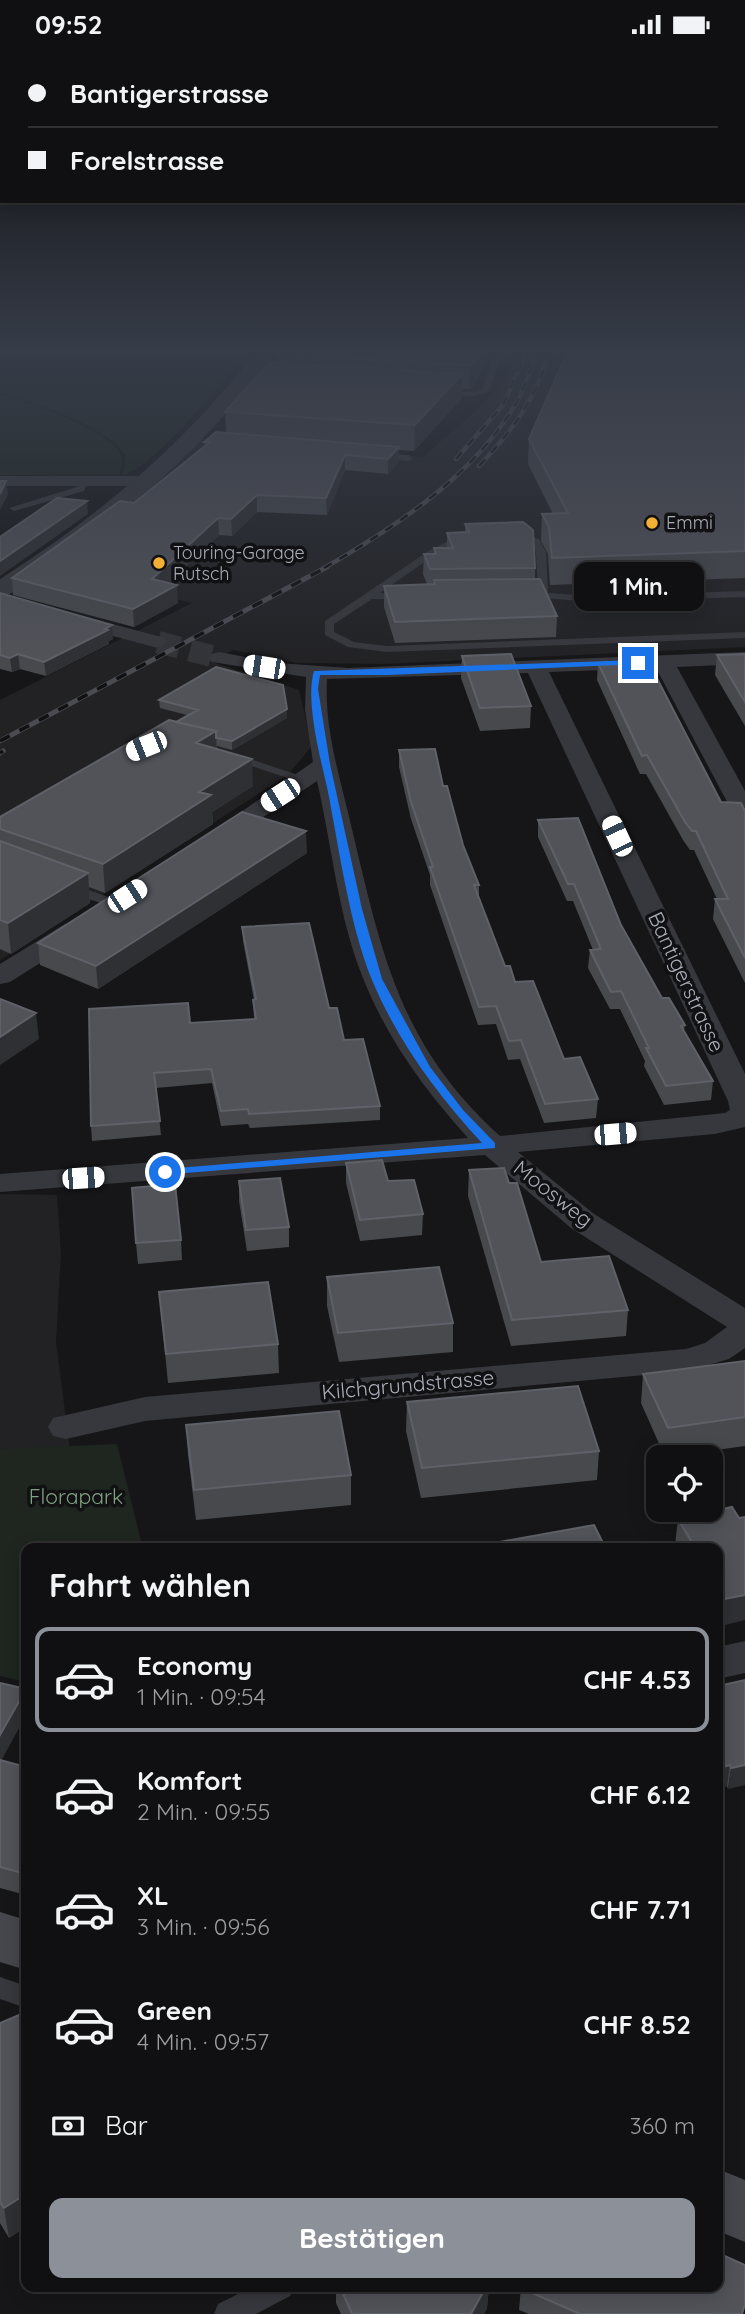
<!DOCTYPE html>
<html lang="de">
<meta charset="utf-8">
<style>
:root{--surface:#101012;--page:#19191b;--text:#f1f3f6;--muted:#9c9d9f;--line:#303032;--accent:#8c9099}
body{margin:0;font-family:Quicksand,sans-serif;background:var(--page);color:var(--text);height:100vh;display:flex;flex-direction:column;font-size:26px;white-space:nowrap}
*{box-sizing:border-box;margin:0}
p{font-size:23px;color:var(--muted)}
.icon{flex:none;width:38px;height:38px;fill:none;stroke:currentColor;stroke-width:2;stroke-linecap:round;stroke-linejoin:round}
.map{position:relative;flex:1;overflow:hidden}
.side{position:absolute;left:21px;top:1494px;width:702px;height:749px;display:flex;flex-direction:column;background:var(--surface);border-radius:14px;box-shadow:0 4px 18px #0003,0 0 0 2px var(--line)}
.side>*{flex:none}
.banner{position:absolute;left:0px;top:0px;width:746px;height:154px;box-shadow:0 4px 18px #0003,0 0 0 2px var(--line);display:grid;align-content:center;height:154px;padding:0 28px;background:var(--surface)}
.tools{position:absolute;left:646px;top:1396px;display:grid;gap:14px}
.tools a{display:grid;place-items:center;width:77px;height:77px;border-radius:14px;background:var(--surface);box-shadow:0 4px 18px #0003,0 0 0 2px var(--line);font-size:35px}
.end{position:absolute;width:32px;height:32px;margin:-16px;border:9px solid #1a73e8;background:#fff;box-shadow:0 0 0 4px #fff}
.from{border-radius:50%}
.bubble{position:absolute;height:49px;border-radius:14px;background:var(--surface);box-shadow:0 4px 18px #0003,0 0 0 2px var(--line);font-size:23px;font-weight:800;line-height:49px;text-align:center}
.car{position:absolute;width:21px;height:42px;margin:-21px -10px;border-radius:9px;box-shadow:0 0 5px 2px #0007;background:linear-gradient(#fff 24%,#345 0 40%,#fff 0 76%,#345 0 86%,#fff 0)}
.banner b{display:flex;align-items:center;gap:24px;height:66px;font-size:26px}
.banner b+b{border-top:2px solid var(--line)}
.banner i{width:18px;height:18px;background:var(--text)}
ul{padding:0;list-style:none}
li{display:flex;align-items:center;gap:21px;height:105px;margin:0 14px 10px;padding:0 14px;border:4px solid transparent;border-radius:14px}
li div{flex:1}
li b{display:block;font-size:26px}
li em{font-style:normal;font-weight:800}
li.current{border-color:var(--accent)}
li>.icon{width:63px;height:63px;stroke-width:1.5}
h2{padding:0 28px;font-size:32px;line-height:84px}
.pay{display:flex;align-items:center;gap:18px;height:77px;padding:0 28px;font-size:26px}
.pay p{margin-inline-start:auto}
.primary-button{display:flex;gap:14px;margin-top:auto;padding:14px 28px}
.primary-button a{flex:1;height:80px;border-radius:14px;background:var(--accent);color:#fff;font-size:28px;font-weight:800;line-height:80px;text-align:center}
.status{display:flex;justify-content:space-between;align-items:center;height:49px;padding:0 35px;background:var(--surface);direction:ltr}
.status svg{height:19px;fill:currentColor}
.map>svg:first-child{display:block}
.built{fill:#222225}
.green{fill:#1e261f}
.lines{fill:none;stroke-linecap:round;stroke-linejoin:round}
.minor-tunnel{stroke:#333438;stroke-width:22;stroke-dasharray:22 11;stroke-linecap:butt}
.service{fill:#37383d;fill-rule:evenodd}
.minor{fill:#37383d;fill-rule:evenodd}
.tertiary{fill:#37383d;fill-rule:evenodd}
.secondary{fill:#45474d;fill-rule:evenodd}
.rail-far1-casing{stroke:#4a4c52;stroke-width:4.5}
.rail-casing{stroke:#4a4c52;stroke-width:5}
.rail-far1{stroke:#111113;stroke-width:2.5;stroke-dasharray:9;stroke-linecap:butt}
.rail{stroke:#111113;stroke-width:3.5;stroke-dasharray:11;stroke-linecap:butt}
.wall{fill:#47494d}
.shaded-wall{fill:#2f3033}
.building{fill:#525359;stroke:#5f6168;stroke-width:2}
.route{fill:#1a73e8}
.poi-dot{fill:#f2b134;stroke:#111113;stroke-width:2.5}
.labels{text-anchor:middle;stroke-width:7;stroke-linejoin:round;paint-order:stroke}
.far-poi-label{font-size:18px;fill:#a8adb8;stroke:#111113;text-anchor:start}
.street-label{font-size:21px;fill:#a8adb8;stroke:#111113}
.park-label{font-size:21px;fill:#7fa381;stroke:#111113}
</style>
<div class="status"><b>09:52</b><svg viewBox="0 0 49 12"><path d="M0 12V9h3v3zM5 12V6h3v6zM10 12V3h3v9zM15 12V0h3v12zM26 1h20v11H26zM47 4h2v5h-2z"/></svg></div>
<div class="map">
<svg width="745" height="2265" viewBox="0 0 745 2265">
<rect width="100%" height="100%" fill="#161618"/>
<path class="built" d="M 515,299 L 745,299 L 745,598 L 385,615 L 297,614 L 233,601 L 212,613 L 299,641 L 312,697 L 288,726 L 0,911 L 0,651 L 192,554 L 47,518 L 133,460 L 166,427 L 193,388 L 423,408 L 476,362 L 506,329 Z
M 0,1145 L 57,1146 L 61,1205 L 56,1293 L 70,1401 L 0,1430 Z"/>
<path class="green" d="M 0,299 L 249,299 C 226,328 156,418 123,426 L 126,407 C 105,376 36,354 0,344 Z
M 0,345 C 25,352 118,383 122,409 C 123,414 121,421 120,425 L 0,426 Z
M 117,1395 L 143,1500 L 26,1500 L 26,1633 L 0,1627 L 0,1400 Z"/>
<g class="lines">
<path class="minor-tunnel" d="M 158,593 L 219,609"/>
<path class="service" d="M 497,299 L 505,299 L 488,343 L 475,347 L 437,346 L 440,342 L 474,343 L 482,340 Z
M 375,404 L 409,406 L 413,409 L 409,412 L 378,409 L 375,408 Z
M 81,430 L 88,432 L 84,442 L 14,462 L 9,459 L 77,438 Z
M 513,483 L 539,490 L 546,503 L 548,544 L 590,547 L 745,542 L 745,548 L 590,553 L 523,547 L 523,543 L 538,543 L 536,503 L 530,492 L 513,487 Z
M 465,484 L 468,485 L 468,489 L 436,505 L 380,544 L 406,545 L 411,548 L 410,550 L 372,550 L 334,575 L 334,583 L 354,593 L 387,597 L 745,583 L 745,589 L 387,603 L 348,598 L 325,586 L 325,572 L 430,501 Z
M 232,704 L 307,729 L 309,731 L 303,735 L 299,733 L 228,709 L 228,705 Z
M 71,835 L 120,852 L 121,855 L 115,859 L 66,842 L 66,836 Z
M 0,1928 L 26,1937 L 26,1959 L 0,1950 Z
M 252,2238 L 294,2238 L 290,2247 L 256,2265 L 214,2265 L 218,2255 Z"/>
<path class="minor" d="M 0,427 L 150,427 L 159,432 L 150,437 L 0,437 Z
M 0,545 L 165,589 L 168,593 L 158,599 L 0,557 Z
M 219,603 L 278,614 L 348,619 L 745,603 L 745,615 L 677,618 L 745,742 L 745,771 L 736,769 L 733,764 L 656,619 L 549,623 L 745,1025 L 745,1078 L 715,1085 L 518,1103 L 594,1165 L 745,1259 L 745,1299 L 729,1310 L 688,1322 L 145,1372 L 66,1390 L 53,1387 L 48,1378 L 53,1369 L 145,1348 L 686,1300 L 705,1294 L 727,1278 L 571,1179 L 485,1106 L 0,1143 L 0,1125 L 468,1089 C 425,1041 387,990 363,929 C 338,867 332,797 317,732 L 226,793 L 208,793 L 205,788 L 313,713 L 305,661 L 306,628 L 212,613 L 208,609 L 212,605 ZM 528,624 L 728,1052 L 730,1061 L 725,1064 L 500,1087 C 398,995 381,901 351,776 C 340,728 324,680 327,630 Z
M 74,873 L 83,875 L 87,881 L 83,887 L 10,933 L 0,935 L 0,915 L 65,875 Z
M 745,1592 L 745,1624 L 718,1630 L 718,1598 Z"/>
<path class="tertiary" d="M 259,299 L 277,299 C 217,385 141,455 55,515 C 38,527 20,543 0,548 L 0,530 C 99,467 187,393 259,299 Z"/>
<path class="secondary" d="M 0,1863 L 26,1871 L 26,1921 L 0,1913 Z
M 718,2120 L 745,2131 L 745,2193 L 718,2182 Z"/>
<g class="rail-far1-casing">
<path id="rail-far1" d="M 456,410 L 503,356 L 528,300
M 479,417 C 512,382 539,347 550,299
M 324,519 C 397,477 477,425 519,349 C 527,333 532,315 539,299"/>
</g>
<g class="rail-casing">
<path id="rail" d="M 0,692 L 327,518
M 0,704 L 3,702"/>
</g>
<use href="#rail-far1" class="rail-far1"/>
<use href="#rail" class="rail"/>
</g>
<path class="wall" d="M 491,299 L 478,330 L 470,340 L 462,340 L 462,349 L 414,402 L 399,401 L 398,414 L 388,425 L 345,421 L 327,466 L 257,463 L 232,487 L 219,486 L 168,534 L 178,554 L 134,578 L 13,546 L 12,529 L 134,454 L 205,397 L 204,393 L 226,383 L 225,363 L 277,314 L 277,305 Z
M 745,299 L 745,529 L 550,536 L 548,505 L 541,492 L 542,465 L 553,465 L 528,415 L 529,390 Z
M 465,475 L 535,519 L 535,530 L 557,567 L 556,588 L 395,594 L 384,558 L 384,537 L 427,535 L 423,525 L 424,505 L 434,505 L 434,499 L 447,499 L 447,484 L 465,483 Z
M 0,544 L 113,590 L 109,592 L 109,595 L 46,627 L 20,620 L 12,623 L 0,620 Z
M 745,605 L 745,677 L 715,626 L 717,606 Z
M 462,607 L 531,657 L 530,679 L 480,682 L 461,629 Z
M 598,614 L 721,753 L 745,762 L 745,934 L 713,870 L 715,850 L 717,850 L 694,801 L 690,801 L 683,791 L 646,725 L 640,725 L 597,631 Z
M 159,651 L 287,660 L 287,669 L 232,701 L 217,697 L 217,699 L 253,737 L 212,763 L 213,775 L 105,844 L 89,838 L 90,854 L 11,905 L 0,900 L 0,768 L 187,666 L 160,659 Z
M 399,701 L 443,737 L 463,796 L 479,836 L 479,849 L 505,917 L 564,1010 L 598,1050 L 596,1069 L 544,1074 L 520,1010 L 508,1011 L 496,975 L 478,976 L 430,836 L 430,826 L 411,770 L 399,718 Z
M 538,771 L 621,876 L 662,949 L 685,976 L 684,982 L 713,1032 L 711,1051 L 664,1056 L 644,1017 L 645,1012 L 620,960 L 610,960 L 588,919 L 590,901 L 593,901 L 573,852 L 567,852 L 538,788 Z
M 307,804 L 98,940 L 40,916 L 38,894 Z
M 242,878 L 329,959 L 344,991 L 380,1057 L 380,1071 L 250,1079 L 248,1075 L 221,1077 L 212,1034 L 156,1039 L 161,1086 L 92,1092 L 91,1077 L 190,974 L 254,970 L 253,951 L 254,951 L 243,892 Z
M 346,1114 L 423,1165 L 422,1186 L 360,1192 L 346,1134 Z
M 469,1121 L 509,1134 L 541,1213 L 628,1261 L 626,1287 L 511,1297 L 468,1147 Z
M 239,1132 L 289,1178 L 289,1198 L 247,1202 L 239,1152 Z
M 181,1191 L 182,1211 L 138,1215 L 136,1194 Z
M 327,1228 L 453,1274 L 453,1303 L 339,1313 L 327,1257 Z
M 159,1243 L 278,1295 L 279,1324 L 168,1334 Z
M 745,1312 L 745,1397 L 665,1408 L 641,1354 L 643,1325 Z
M 407,1353 L 599,1402 L 597,1431 L 421,1449 L 406,1382 Z
M 186,1376 L 351,1426 L 351,1456 L 196,1471 L 188,1406 Z
M 739,1469 L 721,1577 L 718,1570 L 718,1500 L 677,1500 L 675,1496 L 678,1470 Z
M 745,1631 L 728,1740 L 727,1737 L 718,1739 Z
M 0,1634 L 26,1640 L 26,1666 L 1,1711 L 26,1718 L 26,1846 L 0,1839 Z
M 26,1963 L 26,2178 L 9,2189 L 0,2174 L 0,1974 Z
M 336,2238 L 489,2238 L 487,2259 L 484,2265 L 341,2265 L 336,2254 Z
M 521,2238 L 744,2265 L 529,2265 L 519,2261 Z"/>
<path class="shaded-wall" d="M 482,299 L 491,299 L 478,330 L 470,340 L 470,317 Z
M 462,325 L 462,349 L 414,402 L 415,376 Z
M 399,398 L 398,414 L 388,425 L 388,410 Z
M 345,406 L 345,421 L 327,466 L 326,449 Z
M 6,432 L 8,445 L 0,461 L 0,445 Z
M 257,446 L 257,463 L 232,487 L 231,470 Z
M 87,452 L 88,465 L 0,527 L 0,512 Z
M 218,469 L 219,486 L 153,548 L 152,530 Z
M 177,536 L 178,554 L 134,578 L 133,560 Z
M 112,576 L 113,590 L 109,592 L 109,595 L 46,627 L 44,613 Z
M 18,605 L 20,620 L 12,623 L 10,609 Z
M 287,660 L 287,669 L 232,701 L 232,692 Z
M 216,682 L 217,710 L 196,694 Z
M 252,710 L 253,737 L 212,763 L 213,775 L 105,844 L 103,815 L 199,743 Z
M 306,782 L 307,804 L 98,940 L 96,917 Z
M 88,824 L 90,854 L 11,905 L 8,874 Z
M 36,964 L 39,990 L 0,1016 L 0,988 Z
M 745,1546 L 745,1571 L 721,1577 L 725,1550 Z
M 26,1640 L 26,1666 L 0,1714 L 0,1686 Z
M 730,1716 L 727,1737 L 718,1739 L 718,1719 Z
M 745,1716 L 745,1736 L 728,1740 L 731,1719 Z
M 26,2145 L 26,2178 L 9,2189 L 4,2159 Z
M 486,2238 L 489,2238 L 487,2259 L 484,2265 L 471,2265 Z"/>
<path class="building" d="M 282,299 L 482,299 L 479,308 L 470,317 L 277,305 Z
M 569,299 L 745,299 L 745,502 L 552,509 L 549,478 L 542,465 L 568,464 L 529,390 Z
M 270,313 L 462,325 L 415,376 L 225,363 Z
M 216,383 L 399,398 L 388,410 L 345,406 L 326,449 L 257,446 L 231,470 L 218,469 L 152,530 L 177,536 L 133,560 L 12,529 L 120,452 L 134,454 L 210,393 L 204,393 Z
M 0,432 L 6,432 L 0,445 Z
M 57,449 L 87,452 L 0,512 L 0,488 Z
M 523,473 L 533,481 L 535,519 L 430,520 L 424,505 L 436,505 L 434,499 L 453,499 L 447,484 L 469,483 L 465,475 Z
M 540,530 L 557,567 L 395,573 L 384,537 L 435,535 L 434,531 Z
M 0,544 L 112,576 L 105,580 L 108,581 L 44,613 L 18,605 L 10,609 L 0,606 Z
M 511,605 L 531,657 L 480,659 L 462,607 Z
M 745,605 L 745,653 L 717,606 Z
M 648,612 L 721,753 L 741,754 L 745,762 L 745,909 L 715,850 L 728,850 L 696,782 L 692,782 L 685,773 L 647,706 L 642,707 L 598,614 Z
M 216,618 L 283,636 L 287,660 L 232,692 L 216,689 L 216,682 L 176,673 L 198,661 L 159,651 Z
M 169,671 L 216,682 L 196,694 L 252,710 L 199,743 L 211,746 L 103,815 L 0,780 L 0,768 Z
M 435,700 L 443,737 L 447,737 L 463,796 L 479,836 L 474,836 L 505,917 L 510,917 L 515,933 L 533,932 L 564,1010 L 580,1008 L 598,1050 L 545,1055 L 521,991 L 509,992 L 496,957 L 479,958 L 430,818 L 433,818 L 411,753 L 399,701 Z
M 242,763 L 306,782 L 96,917 L 38,894 Z
M 578,769 L 621,876 L 662,949 L 669,949 L 685,976 L 681,977 L 713,1032 L 666,1037 L 646,999 L 649,999 L 621,942 L 611,943 L 590,901 L 601,900 L 574,835 L 568,835 L 538,771 Z
M 0,792 L 88,824 L 8,874 L 0,871 Z
M 309,874 L 329,959 L 337,959 L 344,991 L 363,990 L 380,1057 L 249,1065 L 248,1060 L 221,1062 L 211,1020 L 154,1024 L 160,1072 L 91,1077 L 89,960 L 188,954 L 190,974 L 256,970 L 253,951 L 256,950 L 242,878 Z
M 0,950 L 36,964 L 0,988 Z
M 382,1111 L 388,1132 L 414,1131 L 423,1165 L 360,1171 L 346,1114 Z
M 504,1119 L 509,1134 L 517,1134 L 541,1213 L 609,1207 L 628,1261 L 512,1271 L 469,1121 Z
M 280,1129 L 289,1178 L 246,1181 L 239,1132 Z
M 175,1135 L 181,1191 L 136,1194 L 132,1139 Z
M 439,1218 L 453,1274 L 338,1284 L 327,1228 Z
M 268,1233 L 278,1295 L 166,1305 L 159,1243 Z
M 745,1312 L 745,1368 L 668,1379 L 643,1325 Z
M 578,1337 L 599,1402 L 422,1419 L 407,1353 Z
M 339,1362 L 351,1426 L 194,1441 L 186,1376 Z
M 732,1458 L 739,1469 L 745,1468 L 745,1546 L 725,1550 L 718,1538 L 718,1500 L 696,1500 L 678,1470 Z
M 594,1476 L 606,1500 L 485,1500 L 483,1496 Z
M 745,1631 L 745,1716 L 731,1719 L 730,1716 L 718,1719 L 718,1637 Z
M 0,1634 L 26,1640 L 0,1686 Z
M 0,1711 L 26,1718 L 26,1825 L 0,1818 Z
M 26,1963 L 26,2145 L 4,2159 L 0,2153 L 0,1974 Z
M 718,2204 L 745,2216 L 745,2255 L 742,2265 L 580,2265 L 521,2239 L 521,2238 L 718,2238 Z
M 340,2238 L 486,2238 L 471,2265 L 352,2265 Z"/>
<linearGradient id="sky" x2="0" y2="1"><stop stop-color="#0c0c0d"/><stop offset="0.49" stop-color="#363c48"/><stop offset="1" stop-color="#363c48" stop-opacity="0"/></linearGradient>
<rect width="745" height="616" fill="url(#sky)"/>
<path class="route" d="M 638,611 L 640,615 L 388,626 L 320,626 L 318,640 L 330,715 L 362,860 L 382,930 L 430,1018 L 463,1061 L 495,1094 L 495,1099 L 161,1126 L 159,1123 L 165,1120 L 482,1094 C 438,1047 397,991 372,931 C 349,875 339,798 327,738 C 320,708 305,651 314,622 Z"/>
<g class="poi-dot">
<circle cx="652" cy="474" r="7"/>
<circle cx="159" cy="514" r="7"/>
</g>
<g class="labels">
<g class="far-poi-label">
<text x="666" y="480">Emmi</text>
<text x="173" y="510">Touring-Garage<tspan x="173" dy="21">Rutsch</tspan></text>
</g>
<g class="street-label">
<text transform="translate(686 933) rotate(65)" y="7">Bantigerstrasse</text>
<text transform="translate(553 1145) rotate(38)" y="7">Moosweg</text>
<text transform="translate(408 1336) rotate(-5)" y="7">Kilchgrundstrasse</text>
</g>
<g class="park-label">
<text x="76" y="1455">Florapark</text>
</g>
</g>
</svg>
<div class="tools">
<a><svg class="icon" aria-label="locate" viewBox="0 0 24 24"><circle cx="12" cy="12" r="6"/><path d="M12 2v4M12 18v4M2 12h4M18 12h4"/></svg></a>
</div>
<i class="end from" style="left:165px;top:1123px"></i>
<i class="end" style="left:638px;top:614px"></i>
<div class="bubble" style="left:574px;top:513px;width:130px">1 Min.</div>
<i class="car" style="left:264px;top:618px;rotate:279deg"></i>
<i class="car" style="left:146px;top:697px;rotate:248deg"></i>
<i class="car" style="left:280px;top:746px;rotate:237deg"></i>
<i class="car" style="left:617px;top:787px;rotate:335deg"></i>
<i class="car" style="left:127px;top:847px;rotate:57deg"></i>
<i class="car" style="left:615px;top:1085px;rotate:85deg"></i>
<i class="car" style="left:83px;top:1129px;rotate:86deg"></i>
<div class="banner">
<b><i class="from"></i>Bantigerstrasse</b>
<b><i></i>Forelstrasse</b>
</div>
<section class="side">
<h2>Fahrt wählen</h2>
<ul>
<li class="current"><svg class="icon" aria-label="car" viewBox="0 0 24 24"><path d="M5 17H2v-5l4-1 3-4h7l3 4 3 1v5h-3M9 17h6M6 11h13"/><circle cx="7" cy="17" r="2"/><circle cx="17" cy="17" r="2"/></svg><div><b>Economy</b><p>1 Min. · 09:54</p></div><em>CHF 4.53</em></li>
<li><svg class="icon" aria-label="car" viewBox="0 0 24 24"><path d="M5 17H2v-5l4-1 3-4h7l3 4 3 1v5h-3M9 17h6M6 11h13"/><circle cx="7" cy="17" r="2"/><circle cx="17" cy="17" r="2"/></svg><div><b>Komfort</b><p>2 Min. · 09:55</p></div><em>CHF 6.12</em></li>
<li><svg class="icon" aria-label="car" viewBox="0 0 24 24"><path d="M5 17H2v-5l4-1 3-4h7l3 4 3 1v5h-3M9 17h6M6 11h13"/><circle cx="7" cy="17" r="2"/><circle cx="17" cy="17" r="2"/></svg><div><b>XL</b><p>3 Min. · 09:56</p></div><em>CHF 7.71</em></li>
<li><svg class="icon" aria-label="car" viewBox="0 0 24 24"><path d="M5 17H2v-5l4-1 3-4h7l3 4 3 1v5h-3M9 17h6M6 11h13"/><circle cx="7" cy="17" r="2"/><circle cx="17" cy="17" r="2"/></svg><div><b>Green</b><p>4 Min. · 09:57</p></div><em>CHF 8.52</em></li>
</ul>
<div class="pay"><svg class="icon" aria-label="cash" viewBox="0 0 24 24"><path d="M3 7h18v10H3z"/><circle cx="12" cy="12" r="2"/></svg>Bar<p>360 m</p></div>
<div class="primary-button"><a>Bestätigen</a></div>
</section>
</div>
